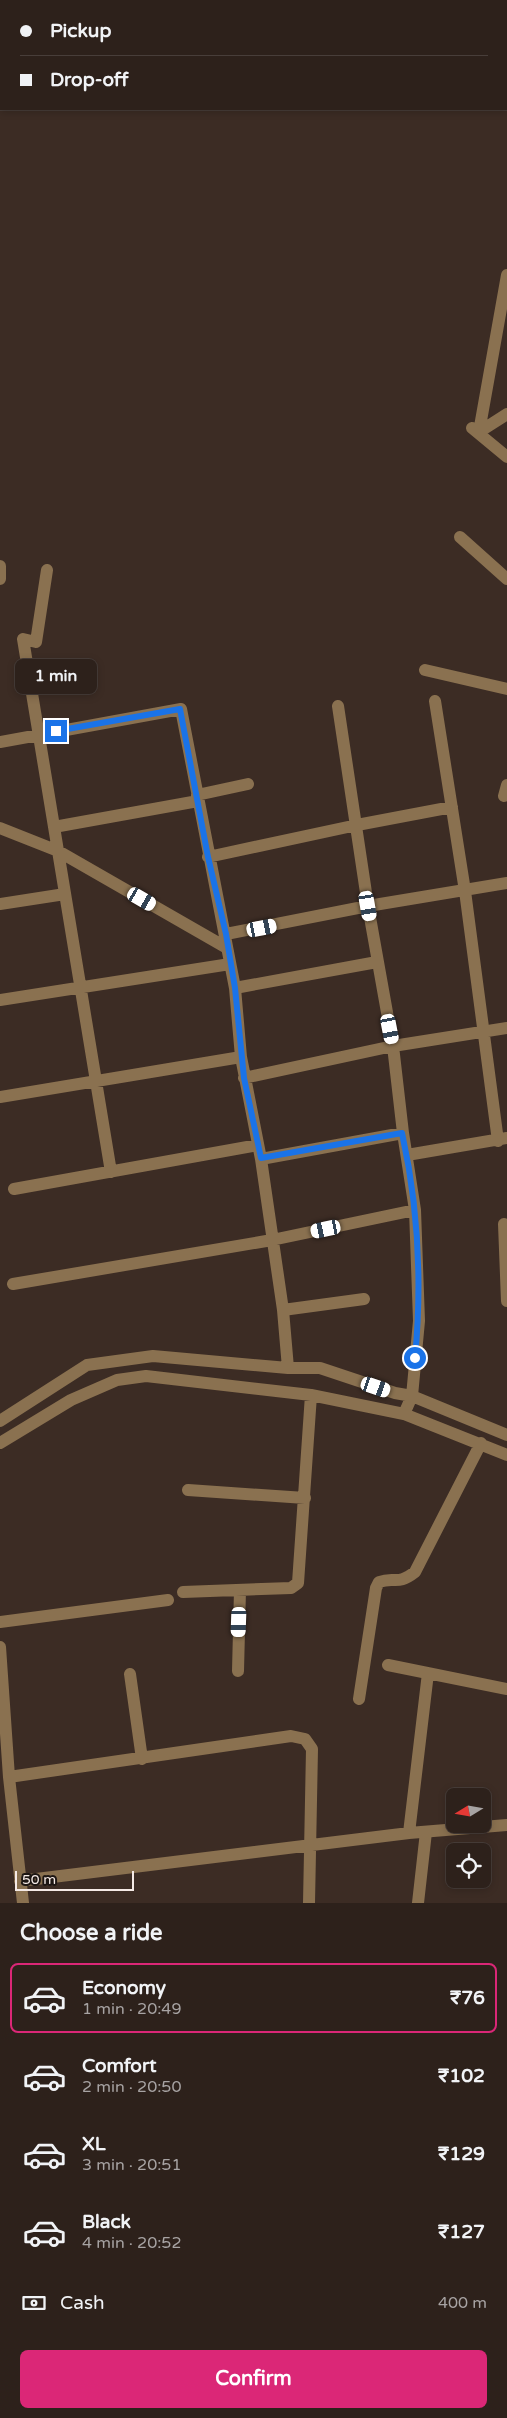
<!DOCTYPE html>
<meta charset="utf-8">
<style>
:root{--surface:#2d211b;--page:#392e28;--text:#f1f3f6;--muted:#a7a3a3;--line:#483e3a;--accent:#db2777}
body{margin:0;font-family:"Varela Round",sans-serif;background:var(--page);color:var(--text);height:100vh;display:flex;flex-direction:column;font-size:19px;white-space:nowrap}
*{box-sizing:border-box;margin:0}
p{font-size:16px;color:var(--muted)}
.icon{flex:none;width:28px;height:28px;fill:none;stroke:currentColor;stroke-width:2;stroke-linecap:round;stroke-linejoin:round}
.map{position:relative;height:1903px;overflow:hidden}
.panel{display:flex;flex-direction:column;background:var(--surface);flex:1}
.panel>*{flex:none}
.top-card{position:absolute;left:0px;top:0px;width:508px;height:110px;box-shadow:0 2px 8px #0003,0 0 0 1px var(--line);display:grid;align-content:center;height:110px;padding:0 20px;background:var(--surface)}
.needle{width:32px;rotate:259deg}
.controls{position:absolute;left:446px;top:1788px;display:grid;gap:10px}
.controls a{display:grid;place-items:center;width:45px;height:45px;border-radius:8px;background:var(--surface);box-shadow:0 2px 8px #0003,0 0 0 1px var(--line);font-size:25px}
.scale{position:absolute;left:15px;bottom:12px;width:119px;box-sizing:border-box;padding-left:5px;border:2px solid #f5eae6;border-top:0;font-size:14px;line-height:18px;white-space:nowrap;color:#f5eae6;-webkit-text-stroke:4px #1d1613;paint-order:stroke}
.end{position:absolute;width:22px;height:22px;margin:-11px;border:6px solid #1a73e8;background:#fff;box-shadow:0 0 0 2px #fff}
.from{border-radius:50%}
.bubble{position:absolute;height:35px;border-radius:8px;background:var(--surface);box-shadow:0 2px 8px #0003,0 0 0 1px var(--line);font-size:16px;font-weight:700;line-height:35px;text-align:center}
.car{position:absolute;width:15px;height:30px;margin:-15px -8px;border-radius:6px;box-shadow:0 0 4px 1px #0007;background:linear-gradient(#fff 24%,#345 0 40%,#fff 0 76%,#345 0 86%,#fff 0)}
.top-card b{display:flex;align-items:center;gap:18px;height:48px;font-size:19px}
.top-card b+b{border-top:1px solid var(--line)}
.top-card i{width:12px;height:12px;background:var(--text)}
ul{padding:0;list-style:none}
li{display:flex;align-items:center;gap:15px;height:70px;margin:0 10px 8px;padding:0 10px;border:2px solid transparent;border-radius:8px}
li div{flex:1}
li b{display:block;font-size:19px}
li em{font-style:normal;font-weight:700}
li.selected{border-color:var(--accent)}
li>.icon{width:45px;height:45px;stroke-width:1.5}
h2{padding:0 20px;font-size:22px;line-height:60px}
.pay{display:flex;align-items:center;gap:12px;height:55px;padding:0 20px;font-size:19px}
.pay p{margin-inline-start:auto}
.action{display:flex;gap:10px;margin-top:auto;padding:10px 20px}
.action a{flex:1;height:58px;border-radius:8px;background:var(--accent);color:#fff;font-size:20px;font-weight:700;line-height:58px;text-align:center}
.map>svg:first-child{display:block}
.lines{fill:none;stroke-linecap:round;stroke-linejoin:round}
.minor{stroke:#8a7150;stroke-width:12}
.route{stroke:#1a73e8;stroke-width:6}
</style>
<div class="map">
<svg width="507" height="1903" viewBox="0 0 507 1903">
<rect width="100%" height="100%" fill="#3c2c24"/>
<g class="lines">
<path class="minor" d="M 472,428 L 507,457
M 479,432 L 507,275
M 479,432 L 507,414
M 460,537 L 507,579
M 0,566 L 0,579
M 47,570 L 36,642 L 23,639 L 111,1172
M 425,670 L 507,689
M 435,701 L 465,891 L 498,1141
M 338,706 L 368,906 L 393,1046 L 403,1133 L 415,1210 L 419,1321 L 412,1396 L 404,1414
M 0,742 L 181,709 L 235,988 L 241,1057 L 261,1159 L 283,1310 L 288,1368
M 197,795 L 248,784
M 504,796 L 507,785
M 54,827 L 198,801
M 0,828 L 58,851 L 227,948
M 208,857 L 357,825 L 452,807
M 0,904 L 65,894
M 226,934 L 368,906 L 507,883
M 235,988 L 377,962
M 0,1000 L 230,964
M 244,1078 L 393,1046 L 507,1028
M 0,1097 L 241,1057
M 407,1155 L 507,1138
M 261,1159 L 403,1133
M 14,1189 L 258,1145
M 504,1224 L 507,1301
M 13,1284 L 272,1240 L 415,1210
M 283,1310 L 364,1299
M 0,1421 L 87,1365 L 153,1356 L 288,1368 L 320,1368 L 395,1393 L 412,1396 L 507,1435
M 0,1443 L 71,1400 L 117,1380 L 146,1376 L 311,1395 L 404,1414 L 507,1455
M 188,1490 L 305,1498
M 183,1592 L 291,1588 L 298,1583 L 311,1395
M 0,1622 L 168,1600
M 0,1647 L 9,1777 L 23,1903
M 388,1665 L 507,1689
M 238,1671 L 240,1590
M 130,1674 L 142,1759
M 359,1699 L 376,1588 L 379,1582 C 395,1576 397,1586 415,1572 L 481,1443
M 9,1777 L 291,1736 L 305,1739 L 312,1749 L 309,1903
M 409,1833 L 428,1673
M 20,1881 L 409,1833 L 507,1825
M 418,1903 L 426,1832"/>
</g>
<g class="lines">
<path class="route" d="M 56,731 L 180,709 L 208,857 L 226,934 L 235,988 L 244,1078 L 261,1158 L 402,1133 C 418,1205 422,1284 415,1358"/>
</g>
</svg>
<div class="controls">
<a><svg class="needle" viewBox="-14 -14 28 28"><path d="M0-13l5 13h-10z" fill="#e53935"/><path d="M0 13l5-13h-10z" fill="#a7a3a3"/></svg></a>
<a><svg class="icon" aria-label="locate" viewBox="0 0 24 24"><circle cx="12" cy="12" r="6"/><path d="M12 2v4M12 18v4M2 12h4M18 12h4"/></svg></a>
</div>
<div class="scale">50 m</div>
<i class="end from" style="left:415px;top:1358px"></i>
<i class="end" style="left:56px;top:731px"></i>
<div class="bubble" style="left:15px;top:659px;width:82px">1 min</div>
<i class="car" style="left:142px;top:899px;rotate:120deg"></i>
<i class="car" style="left:368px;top:906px;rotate:170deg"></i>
<i class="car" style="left:262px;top:928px;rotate:79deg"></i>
<i class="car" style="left:390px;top:1029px;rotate:169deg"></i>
<i class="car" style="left:326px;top:1229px;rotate:258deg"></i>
<i class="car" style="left:376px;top:1387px;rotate:109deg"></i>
<i class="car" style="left:239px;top:1622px;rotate:182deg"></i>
<div class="top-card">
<b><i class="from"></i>Pickup</b>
<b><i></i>Drop-off</b>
</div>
</div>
<section class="panel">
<h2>Choose a ride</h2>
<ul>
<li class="selected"><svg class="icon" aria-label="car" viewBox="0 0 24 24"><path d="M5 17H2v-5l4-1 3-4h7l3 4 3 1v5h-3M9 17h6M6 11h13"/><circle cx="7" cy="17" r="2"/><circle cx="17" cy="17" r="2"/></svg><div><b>Economy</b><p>1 min · 20:49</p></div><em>₹76</em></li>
<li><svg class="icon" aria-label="car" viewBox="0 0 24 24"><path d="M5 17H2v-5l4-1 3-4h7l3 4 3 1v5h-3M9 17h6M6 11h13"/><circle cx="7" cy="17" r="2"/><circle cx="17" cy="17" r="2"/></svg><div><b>Comfort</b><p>2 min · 20:50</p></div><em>₹102</em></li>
<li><svg class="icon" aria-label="car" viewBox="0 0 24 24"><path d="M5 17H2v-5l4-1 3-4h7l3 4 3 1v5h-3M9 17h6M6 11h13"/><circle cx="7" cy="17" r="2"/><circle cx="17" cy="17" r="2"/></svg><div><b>XL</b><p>3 min · 20:51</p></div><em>₹129</em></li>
<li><svg class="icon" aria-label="car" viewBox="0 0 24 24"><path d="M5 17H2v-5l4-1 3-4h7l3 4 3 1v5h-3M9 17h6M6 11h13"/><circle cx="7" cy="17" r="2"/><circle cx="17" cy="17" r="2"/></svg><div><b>Black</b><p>4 min · 20:52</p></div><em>₹127</em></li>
</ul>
<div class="pay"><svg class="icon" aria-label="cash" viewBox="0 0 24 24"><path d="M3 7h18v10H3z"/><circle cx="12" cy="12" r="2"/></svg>Cash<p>400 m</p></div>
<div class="action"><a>Confirm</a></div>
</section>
